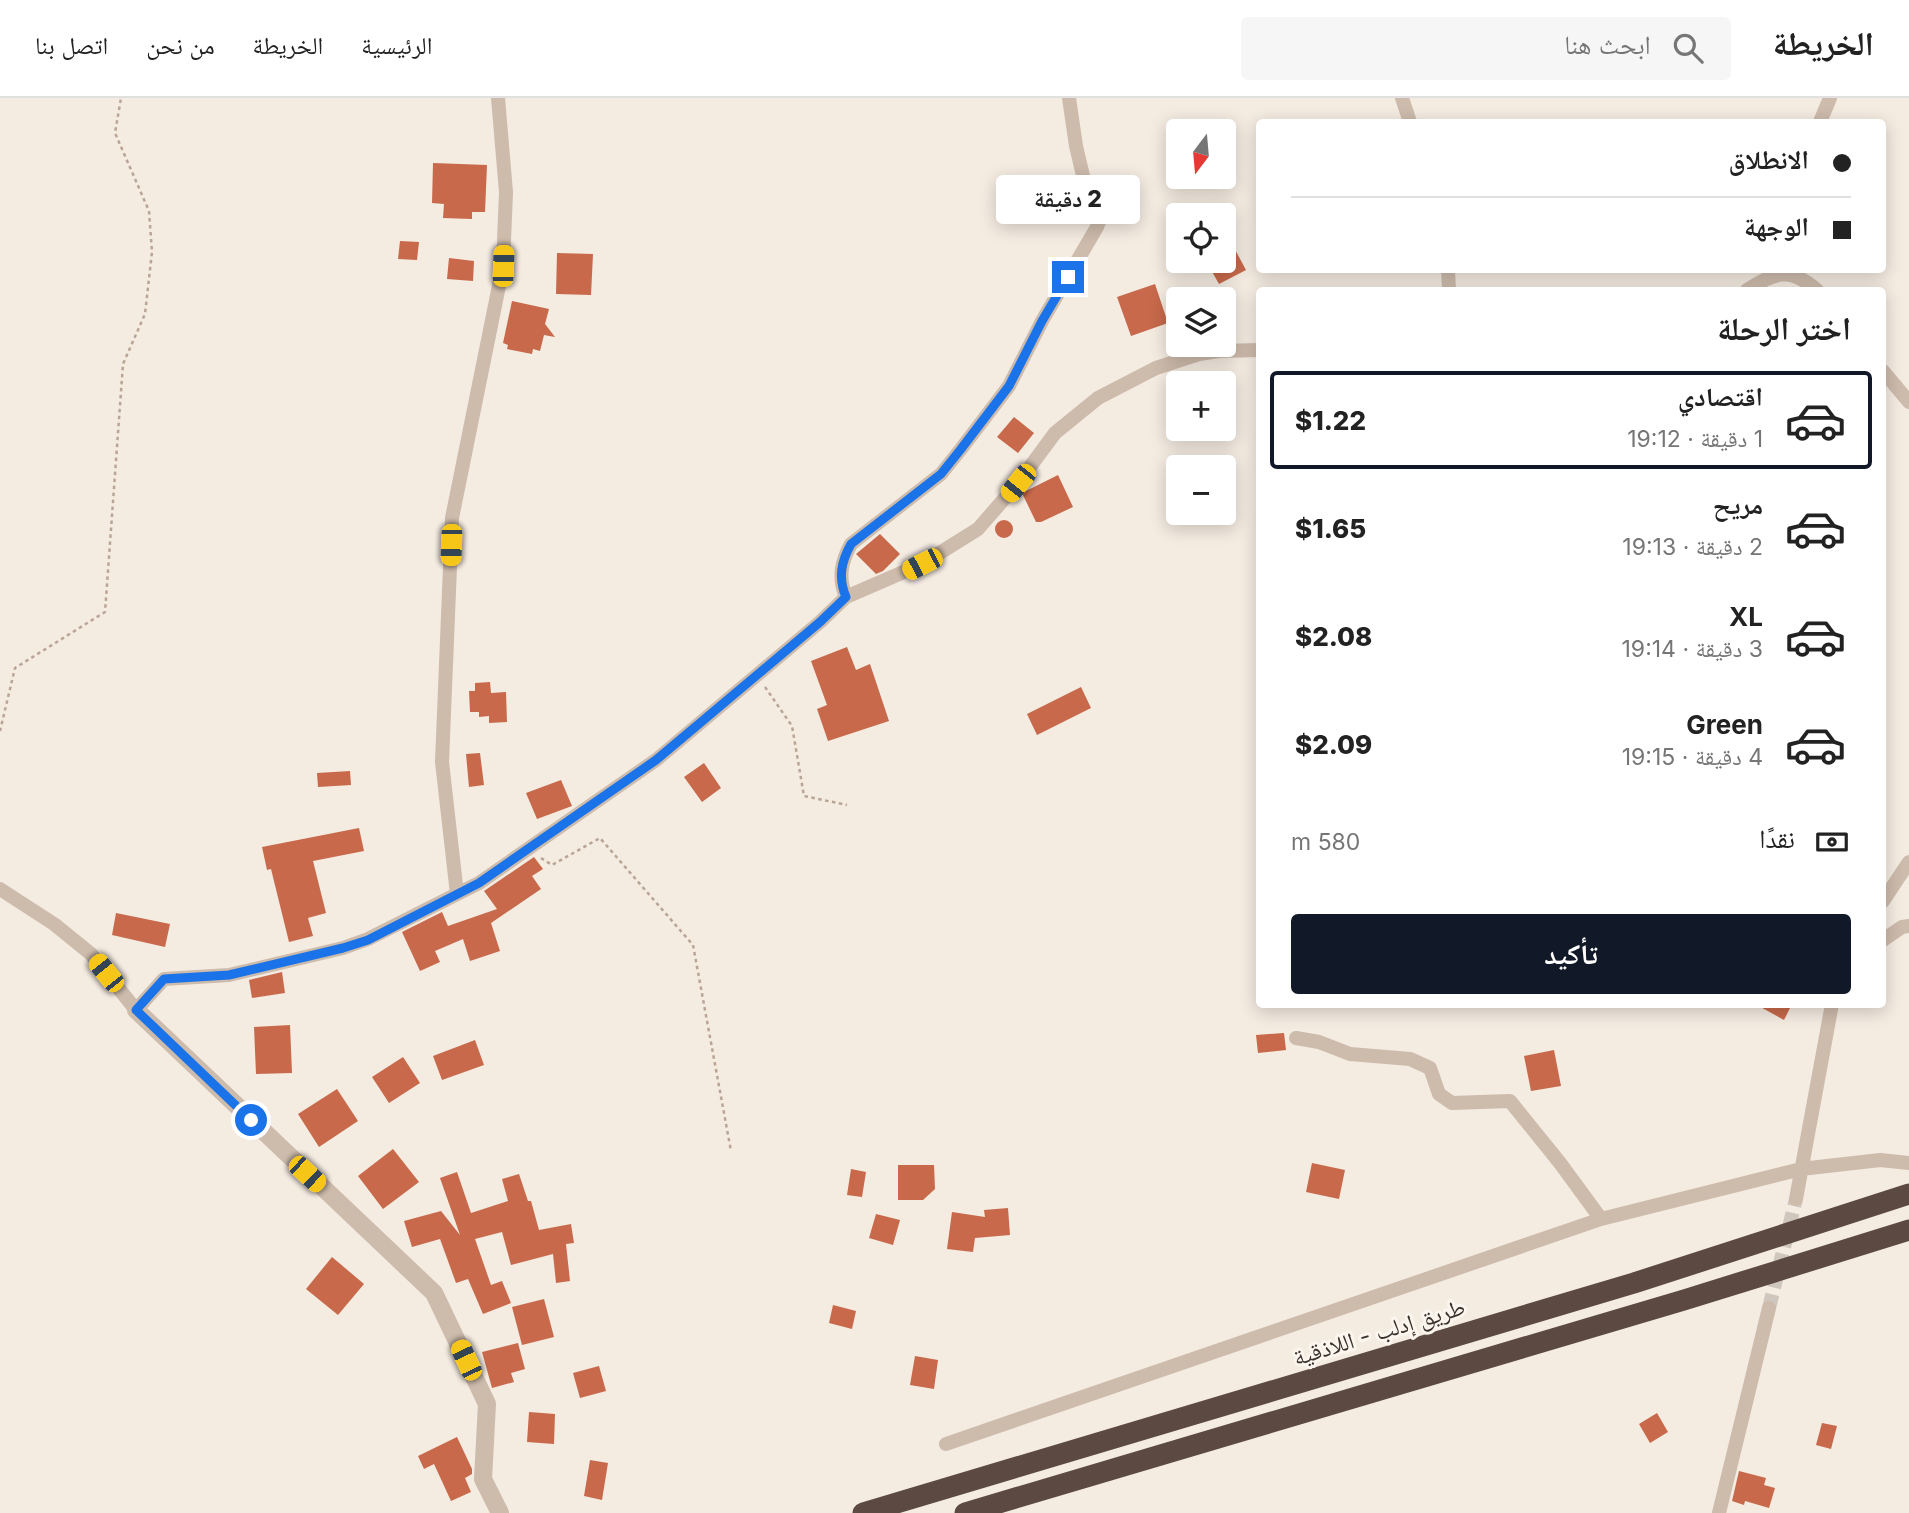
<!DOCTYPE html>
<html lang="ar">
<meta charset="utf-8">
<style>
:root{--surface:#fff;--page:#f6f6f6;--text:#222;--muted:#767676;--line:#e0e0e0;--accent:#111827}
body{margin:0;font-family:Inter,"Noto Naskh Arabic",sans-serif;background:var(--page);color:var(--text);direction:rtl;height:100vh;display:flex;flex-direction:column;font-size:26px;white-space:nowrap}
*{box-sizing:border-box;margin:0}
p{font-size:23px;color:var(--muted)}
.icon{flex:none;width:38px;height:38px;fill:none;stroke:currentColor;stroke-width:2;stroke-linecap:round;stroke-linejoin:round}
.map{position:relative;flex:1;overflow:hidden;direction:ltr}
.details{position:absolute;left:1256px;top:189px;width:630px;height:721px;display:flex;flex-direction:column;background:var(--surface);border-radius:7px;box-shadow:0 4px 18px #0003;direction:rtl}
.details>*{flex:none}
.guide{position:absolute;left:1256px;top:21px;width:630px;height:154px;border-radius:7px;box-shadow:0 4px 18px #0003;direction:rtl;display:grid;align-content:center;height:154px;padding:0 35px;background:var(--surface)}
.needle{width:46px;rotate:196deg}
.tools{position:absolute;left:1166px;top:21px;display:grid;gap:14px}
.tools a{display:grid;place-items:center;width:70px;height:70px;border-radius:7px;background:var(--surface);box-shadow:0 4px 18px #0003;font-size:35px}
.end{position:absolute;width:32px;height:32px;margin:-16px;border:9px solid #1a73e8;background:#fff;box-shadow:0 0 0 4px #fff}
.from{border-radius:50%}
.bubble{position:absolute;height:49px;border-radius:7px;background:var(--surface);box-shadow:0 4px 18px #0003;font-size:23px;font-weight:800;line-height:49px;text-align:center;direction:rtl}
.car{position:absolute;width:21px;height:42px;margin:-21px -10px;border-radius:9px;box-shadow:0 0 5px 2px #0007;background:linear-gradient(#f5c518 24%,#345 0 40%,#f5c518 0 76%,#345 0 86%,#f5c518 0)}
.guide b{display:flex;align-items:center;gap:24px;height:66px;font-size:26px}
.guide b+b{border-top:2px solid var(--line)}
.guide i{width:18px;height:18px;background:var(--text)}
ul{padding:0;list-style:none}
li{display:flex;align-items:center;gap:21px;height:98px;margin:0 14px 10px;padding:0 21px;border:4px solid transparent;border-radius:7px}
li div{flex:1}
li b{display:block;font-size:26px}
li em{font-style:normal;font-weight:800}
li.on{border-color:var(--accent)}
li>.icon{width:63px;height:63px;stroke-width:1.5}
h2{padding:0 35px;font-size:32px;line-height:84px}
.pay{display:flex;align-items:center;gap:18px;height:77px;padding:0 35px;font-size:26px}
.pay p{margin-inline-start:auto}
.action{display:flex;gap:14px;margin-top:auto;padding:14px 35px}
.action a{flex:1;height:80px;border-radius:7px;background:var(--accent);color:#fff;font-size:28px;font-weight:800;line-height:80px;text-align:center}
header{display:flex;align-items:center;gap:42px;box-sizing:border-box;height:98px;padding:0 35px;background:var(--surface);border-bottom:2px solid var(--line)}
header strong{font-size:33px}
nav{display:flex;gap:38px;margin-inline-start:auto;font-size:24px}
.search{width:490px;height:63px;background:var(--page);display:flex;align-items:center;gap:18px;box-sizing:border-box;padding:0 24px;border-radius:7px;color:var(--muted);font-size:26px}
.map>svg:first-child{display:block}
.building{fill:#c8694b}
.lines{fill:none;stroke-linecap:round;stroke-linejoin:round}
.minor-tunnel{stroke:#cfc6bd;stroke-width:14;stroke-dasharray:14 7;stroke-linecap:butt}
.path{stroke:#b9a596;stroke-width:2.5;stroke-dasharray:3.5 3.5;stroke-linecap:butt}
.minor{stroke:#cdbbac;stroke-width:14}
.tertiary{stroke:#cdbbac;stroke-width:18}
.motorway{stroke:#5c4a42;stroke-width:21}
.route{stroke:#1a73e8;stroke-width:9}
.labels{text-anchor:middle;stroke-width:6;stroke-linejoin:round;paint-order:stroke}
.street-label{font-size:23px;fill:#3b302b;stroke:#fbf5ee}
</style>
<header>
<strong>الخريطة</strong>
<div class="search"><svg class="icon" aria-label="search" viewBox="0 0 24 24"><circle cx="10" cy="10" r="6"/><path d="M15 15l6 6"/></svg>ابحث هنا</div>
<nav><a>الرئيسية</a><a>الخريطة</a><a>من نحن</a><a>اتصل بنا</a></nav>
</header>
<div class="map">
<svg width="1909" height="1415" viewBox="0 0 1909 1415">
<rect width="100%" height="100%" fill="#f4ebe1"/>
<path class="building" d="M 433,65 L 487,67 L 485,114 L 472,114 L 472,121 L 443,120 L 444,106 L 432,105 Z
M 1223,129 L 1246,172 L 1219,186 L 1206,163 L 1223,163 Z
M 400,143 L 419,144 L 417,162 L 398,161 Z
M 557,155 L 593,156 L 591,197 L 556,196 Z
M 449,160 L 474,163 L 473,183 L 447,181 Z
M 1155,186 L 1168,225 L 1131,238 L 1117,199 Z
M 512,203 L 549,211 L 545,226 L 555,239 L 544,237 L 540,253 L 533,251 L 532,256 L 507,251 L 508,247 L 503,245 Z
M 1014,319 L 1034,335 L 1018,355 L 997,339 Z
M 1058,377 L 1073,409 L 1041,424 L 1036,424 L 1022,395 Z
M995 431a9 9 0 1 1 18 0a9 9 0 1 1-18 0Z
M 880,436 L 900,456 L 883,473 L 876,476 L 856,456 Z
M 847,549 L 856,572 L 870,566 L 889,623 L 828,643 L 817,611 L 827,607 L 811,563 Z
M 490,584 L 491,595 L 506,594 L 507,624 L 489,625 L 489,618 L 479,619 L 479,614 L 470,614 L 469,593 L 475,593 L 475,585 Z
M 1081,589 L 1091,610 L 1037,637 L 1027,616 Z
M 480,655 L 484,687 L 469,689 L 466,656 Z
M 704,665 L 721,690 L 702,704 L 684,679 Z
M 350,673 L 351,687 L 318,689 L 317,675 Z
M 561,682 L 572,708 L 537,721 L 526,695 Z
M 359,730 L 364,753 L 313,763 L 326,815 L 308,820 L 313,838 L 289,844 L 271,771 L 267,772 L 262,749 Z
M 534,759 L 543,771 L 532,778 L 541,791 L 491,825 L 500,853 L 470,863 L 463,841 L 435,853 L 440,864 L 420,873 L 402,834 L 442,814 L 448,828 L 497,811 L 484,793 Z
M 116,815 L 170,826 L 165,849 L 112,837 Z
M 282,874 L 285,895 L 252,900 L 249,882 Z
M 1755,906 L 1792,906 L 1784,922 Z
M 290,927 L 292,975 L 256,976 L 254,929 Z
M 1284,935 L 1286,952 L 1258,955 L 1256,937 Z
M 475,942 L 484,967 L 442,982 L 433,958 Z
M 1554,952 L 1561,988 L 1531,993 L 1524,958 Z
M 403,959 L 420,985 L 389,1005 L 372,979 Z
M 337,991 L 358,1023 L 319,1049 L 298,1016 Z
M 393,1051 L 419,1084 L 383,1111 L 358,1078 Z
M 1312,1065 L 1345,1072 L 1339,1101 L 1306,1094 Z
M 898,1067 L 934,1067 L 935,1091 L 923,1102 L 898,1102 Z
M 851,1071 L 866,1074 L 862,1099 L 847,1097 Z
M 457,1074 L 471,1115 L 508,1103 L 502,1081 L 519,1076 L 528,1103 L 531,1103 L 539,1132 L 571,1126 L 574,1145 L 566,1146 L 570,1183 L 556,1185 L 553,1156 L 511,1167 L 502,1134 L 475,1141 L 491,1187 L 502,1183 L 511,1205 L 483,1216 L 468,1181 L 456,1185 L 440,1141 L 412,1149 L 404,1123 L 441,1113 L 460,1137 L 440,1080 Z
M 1008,1110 L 1010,1137 L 975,1140 L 973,1154 L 947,1151 L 952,1114 L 985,1119 L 984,1112 Z
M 876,1116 L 900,1122 L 893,1147 L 869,1140 Z
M 332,1159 L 364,1186 L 338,1217 L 306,1191 Z
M 544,1201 L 554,1239 L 522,1247 L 512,1209 Z
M 833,1207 L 856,1213 L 852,1231 L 829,1225 Z
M 518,1245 L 525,1271 L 511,1275 L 514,1284 L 492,1290 L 482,1254 Z
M 915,1258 L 938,1262 L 934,1291 L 910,1287 Z
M 599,1268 L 606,1293 L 580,1300 L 573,1275 Z
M 529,1314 L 555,1316 L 554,1346 L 527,1344 Z
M 1657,1315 L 1668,1334 L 1650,1345 L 1639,1326 Z
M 1822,1325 L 1837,1328 L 1831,1351 L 1816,1347 Z
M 457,1339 L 472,1371 L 472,1376 L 465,1380 L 471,1394 L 451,1403 L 434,1366 L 424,1371 L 418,1358 Z
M 590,1362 L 608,1365 L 602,1402 L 584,1398 Z
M 1739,1373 L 1766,1380 L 1764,1387 L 1775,1390 L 1769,1410 L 1745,1403 L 1744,1407 L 1732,1403 Z"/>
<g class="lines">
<path class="minor-tunnel" d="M 1769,1210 L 1796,1101"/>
<path class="path" d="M 765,589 L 792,628 L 804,698 L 847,707
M 0,633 L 15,570 L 105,514 L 123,266 L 145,216 L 152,154 L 149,113 L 115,35 L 121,0
M 541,760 L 552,767 L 600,740 L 693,847 L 731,1053"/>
<path class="minor" d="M 1402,0 L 1410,24
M 1820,24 L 1830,0
M 1448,172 L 1449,192
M 1747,192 C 1775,175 1789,168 1817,192
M 1883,273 L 1909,304
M 846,499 C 838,480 841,464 851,446 L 941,376 L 961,351 L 1009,288 L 1042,223 L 1097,129 L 1101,119 L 1084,82 L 1076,48 L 1069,0
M 0,791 L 54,826 L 91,856 L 136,912 L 164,881 L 229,877 L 343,850 L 368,841 L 479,785 L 656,662 L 820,524 L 846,499 L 922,466 L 978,431 L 1018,385 L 1055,335 L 1098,300 L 1156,270 L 1199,256 L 1219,253 L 1260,252
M 457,796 L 442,664 L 452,420 L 503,168 L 506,94 L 498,0
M 1883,803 L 1909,764
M 1883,842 L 1902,829 L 1909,828
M 1296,940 L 1319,944 L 1350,956 L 1410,961 L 1430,970 L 1439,996 L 1452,1005 L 1510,1003 L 1560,1065 L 1601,1121
M 1796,1101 L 1832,906
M 946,1346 L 1601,1121 L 1801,1071 L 1880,1062 L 1909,1065
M 1719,1415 L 1769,1210"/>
<path class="tertiary" d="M 136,912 L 434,1195 L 487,1306 L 483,1381 L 500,1415"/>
<path class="motorway" d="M 863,1415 L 1634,1185 L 1909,1096
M 965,1415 L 1684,1202 L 1909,1132"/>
</g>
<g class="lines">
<path class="route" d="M 251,1022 L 136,912 L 164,881 L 229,877 L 343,850 L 368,842 L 479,785 L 656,662 L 820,524 L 846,499 C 838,480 841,464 851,446 L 941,376 L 961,351 L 1009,288 L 1042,223 L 1068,179"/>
</g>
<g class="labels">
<g class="street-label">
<text transform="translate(1379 1234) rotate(-17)" y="8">طريق إدلب - اللاذقية</text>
</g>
</g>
</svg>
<div class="tools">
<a><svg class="needle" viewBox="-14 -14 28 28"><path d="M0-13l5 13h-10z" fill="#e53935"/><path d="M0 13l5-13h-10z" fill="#767676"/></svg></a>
<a><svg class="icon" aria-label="locate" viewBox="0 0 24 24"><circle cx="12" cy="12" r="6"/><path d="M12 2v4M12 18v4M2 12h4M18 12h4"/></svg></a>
<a><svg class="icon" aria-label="layers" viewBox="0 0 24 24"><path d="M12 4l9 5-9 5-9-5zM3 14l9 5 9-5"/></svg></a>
<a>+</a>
<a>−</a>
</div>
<i class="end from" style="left:251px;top:1022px"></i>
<i class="end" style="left:1068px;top:179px"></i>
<div class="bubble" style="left:996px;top:77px;width:144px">2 دقيقة</div>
<i class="car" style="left:503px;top:168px;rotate:2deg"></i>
<i class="car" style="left:1018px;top:385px;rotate:219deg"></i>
<i class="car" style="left:451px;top:447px;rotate:182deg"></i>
<i class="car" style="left:922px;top:466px;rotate:243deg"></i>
<i class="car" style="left:106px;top:875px;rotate:321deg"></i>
<i class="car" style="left:307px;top:1076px;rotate:133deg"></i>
<i class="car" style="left:466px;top:1262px;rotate:335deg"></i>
<div class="guide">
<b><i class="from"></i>الانطلاق</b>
<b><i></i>الوجهة</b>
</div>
<section class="details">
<h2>اختر الرحلة</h2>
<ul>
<li class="on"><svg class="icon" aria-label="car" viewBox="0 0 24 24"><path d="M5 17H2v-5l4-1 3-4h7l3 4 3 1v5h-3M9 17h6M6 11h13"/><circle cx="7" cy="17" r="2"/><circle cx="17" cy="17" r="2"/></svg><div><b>اقتصادي</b><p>1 دقيقة · 19:12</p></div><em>$1.22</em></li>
<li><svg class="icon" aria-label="car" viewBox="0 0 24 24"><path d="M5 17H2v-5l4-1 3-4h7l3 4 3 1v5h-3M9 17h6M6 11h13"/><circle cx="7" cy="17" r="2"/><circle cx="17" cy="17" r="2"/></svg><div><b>مريح</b><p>2 دقيقة · 19:13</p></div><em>$1.65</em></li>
<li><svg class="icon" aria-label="car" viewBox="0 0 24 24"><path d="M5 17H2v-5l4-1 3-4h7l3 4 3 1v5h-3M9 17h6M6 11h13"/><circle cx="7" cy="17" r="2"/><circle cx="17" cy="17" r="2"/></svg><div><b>XL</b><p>3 دقيقة · 19:14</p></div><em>$2.08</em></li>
<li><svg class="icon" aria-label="car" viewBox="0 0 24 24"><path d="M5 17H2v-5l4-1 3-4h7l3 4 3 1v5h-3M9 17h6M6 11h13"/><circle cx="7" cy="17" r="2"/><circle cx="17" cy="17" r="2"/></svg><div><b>Green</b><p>4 دقيقة · 19:15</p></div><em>$2.09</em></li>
</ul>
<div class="pay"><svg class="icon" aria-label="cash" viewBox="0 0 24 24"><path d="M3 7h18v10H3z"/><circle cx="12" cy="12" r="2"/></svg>نقدًا<p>580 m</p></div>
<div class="action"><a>تأكيد</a></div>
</section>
</div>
